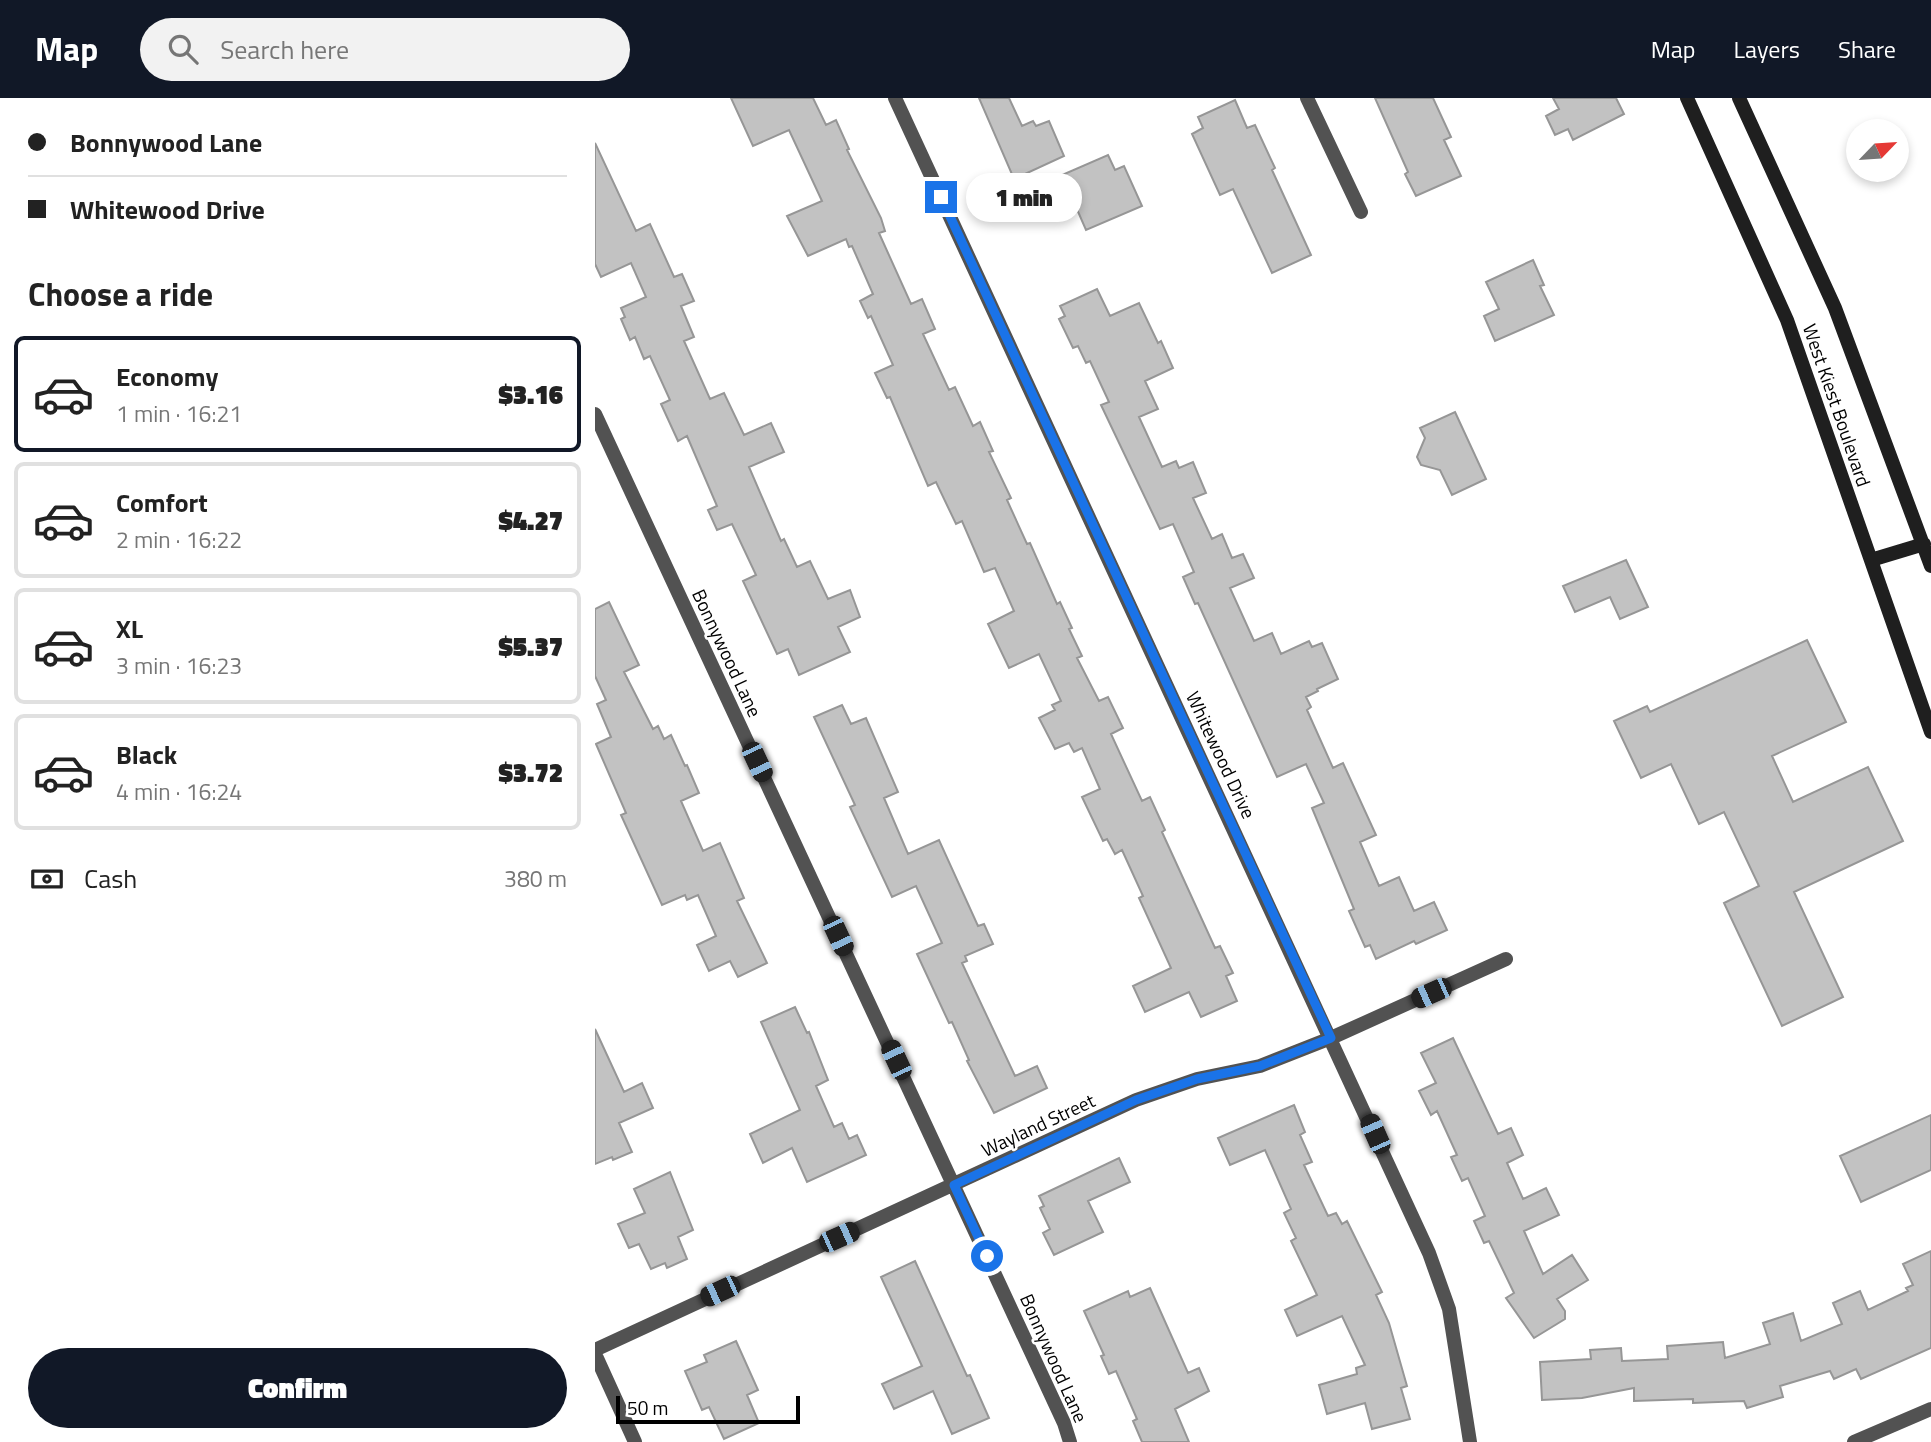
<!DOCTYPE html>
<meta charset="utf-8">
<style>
:root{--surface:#fff;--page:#f2f2f2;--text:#222;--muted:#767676;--line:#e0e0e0;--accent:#111827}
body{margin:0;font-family:"Titillium Web",sans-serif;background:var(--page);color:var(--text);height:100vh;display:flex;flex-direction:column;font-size:26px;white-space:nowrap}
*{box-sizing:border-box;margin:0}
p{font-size:23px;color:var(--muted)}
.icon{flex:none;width:38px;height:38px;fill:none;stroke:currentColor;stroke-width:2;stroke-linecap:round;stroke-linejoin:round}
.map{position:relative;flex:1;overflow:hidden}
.details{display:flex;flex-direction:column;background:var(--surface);width:595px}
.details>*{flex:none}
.hud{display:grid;align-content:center;height:154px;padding:0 28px;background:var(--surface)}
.needle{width:46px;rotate:65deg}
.controls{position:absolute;left:1251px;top:21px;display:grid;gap:14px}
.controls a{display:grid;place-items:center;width:63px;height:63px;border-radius:50%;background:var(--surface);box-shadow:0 4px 10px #0003;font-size:35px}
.scale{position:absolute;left:21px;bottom:18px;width:184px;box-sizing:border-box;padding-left:7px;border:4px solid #000;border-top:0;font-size:19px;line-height:24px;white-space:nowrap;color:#000;-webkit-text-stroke:5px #fff;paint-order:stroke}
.end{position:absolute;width:32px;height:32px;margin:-16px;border:9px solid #1a73e8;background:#fff;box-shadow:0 0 0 4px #fff}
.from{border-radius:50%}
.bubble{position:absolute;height:49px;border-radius:24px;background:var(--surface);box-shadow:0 4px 10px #0003;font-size:23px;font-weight:800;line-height:49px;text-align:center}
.car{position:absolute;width:21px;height:42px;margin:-21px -10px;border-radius:9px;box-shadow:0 0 5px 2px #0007;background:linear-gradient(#222 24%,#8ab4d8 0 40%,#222 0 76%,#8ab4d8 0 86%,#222 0)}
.hud b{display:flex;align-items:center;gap:24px;height:66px;font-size:26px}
.hud b+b{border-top:2px solid var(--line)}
.hud i{width:18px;height:18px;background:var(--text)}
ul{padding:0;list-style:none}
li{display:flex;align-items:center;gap:21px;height:116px;margin:0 14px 10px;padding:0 14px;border:4px solid var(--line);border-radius:10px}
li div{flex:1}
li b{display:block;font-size:26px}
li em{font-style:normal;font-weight:800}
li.on{border-color:var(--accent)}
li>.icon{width:63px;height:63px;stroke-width:1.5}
h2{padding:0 28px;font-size:32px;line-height:84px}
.pay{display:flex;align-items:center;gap:18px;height:77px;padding:0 28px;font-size:26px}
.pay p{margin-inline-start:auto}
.button{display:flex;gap:14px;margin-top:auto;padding:14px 28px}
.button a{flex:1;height:80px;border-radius:42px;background:var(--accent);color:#fff;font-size:28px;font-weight:800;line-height:80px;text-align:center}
header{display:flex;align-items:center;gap:42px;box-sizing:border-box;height:98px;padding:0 35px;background:var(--accent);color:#fff}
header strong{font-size:33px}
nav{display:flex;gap:38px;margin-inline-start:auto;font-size:24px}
.search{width:490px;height:63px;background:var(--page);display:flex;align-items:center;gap:18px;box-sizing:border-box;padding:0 24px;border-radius:38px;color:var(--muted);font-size:26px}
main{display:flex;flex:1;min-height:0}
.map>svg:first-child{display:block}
.building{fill:#c2c2c2;stroke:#969696;stroke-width:2}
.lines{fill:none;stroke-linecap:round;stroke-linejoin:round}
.minor{stroke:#525252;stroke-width:14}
.secondary{stroke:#1f1f1f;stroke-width:14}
.route{stroke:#1a73e8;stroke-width:9}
.labels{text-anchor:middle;stroke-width:5;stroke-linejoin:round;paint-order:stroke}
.street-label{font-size:19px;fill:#000;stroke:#fff}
</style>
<header>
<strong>Map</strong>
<div class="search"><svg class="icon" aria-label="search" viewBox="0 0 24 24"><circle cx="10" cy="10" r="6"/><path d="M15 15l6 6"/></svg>Search here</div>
<nav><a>Map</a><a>Layers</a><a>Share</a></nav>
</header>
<main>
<section class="details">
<div class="hud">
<b><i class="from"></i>Bonnywood Lane</b>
<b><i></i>Whitewood Drive</b>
</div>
<h2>Choose a ride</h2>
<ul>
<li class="on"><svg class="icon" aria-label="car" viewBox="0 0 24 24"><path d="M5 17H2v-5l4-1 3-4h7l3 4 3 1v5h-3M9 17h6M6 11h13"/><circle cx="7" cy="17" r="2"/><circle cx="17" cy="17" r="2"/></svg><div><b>Economy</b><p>1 min · 16:21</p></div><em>$3.16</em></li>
<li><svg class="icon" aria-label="car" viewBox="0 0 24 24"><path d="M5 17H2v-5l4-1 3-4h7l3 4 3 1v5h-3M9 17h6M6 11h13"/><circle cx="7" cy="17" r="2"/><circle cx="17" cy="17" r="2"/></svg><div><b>Comfort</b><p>2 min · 16:22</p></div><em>$4.27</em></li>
<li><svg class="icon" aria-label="car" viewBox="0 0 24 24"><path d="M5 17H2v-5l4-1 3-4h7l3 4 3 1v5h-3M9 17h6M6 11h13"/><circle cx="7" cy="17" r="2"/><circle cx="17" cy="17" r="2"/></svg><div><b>XL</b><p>3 min · 16:23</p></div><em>$5.37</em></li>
<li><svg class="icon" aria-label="car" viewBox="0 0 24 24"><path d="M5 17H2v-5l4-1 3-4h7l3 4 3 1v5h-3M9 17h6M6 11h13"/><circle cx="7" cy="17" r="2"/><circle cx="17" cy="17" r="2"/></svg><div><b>Black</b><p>4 min · 16:24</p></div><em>$3.72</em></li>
</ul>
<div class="pay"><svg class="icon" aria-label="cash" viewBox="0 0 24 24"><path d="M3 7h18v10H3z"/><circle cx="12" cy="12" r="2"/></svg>Cash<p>380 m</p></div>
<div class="button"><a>Confirm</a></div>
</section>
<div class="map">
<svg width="1336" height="1344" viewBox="0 0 1336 1344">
<rect width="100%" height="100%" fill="#fff"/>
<path class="building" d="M 136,0 L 218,0 L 231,27 L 241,22 L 254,51 L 252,52 L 286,120 L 290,133 L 284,135 L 316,206 L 327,201 L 340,231 L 328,236 L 354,292 L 360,289 L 378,328 L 385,324 L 398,353 L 394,354 L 416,400 L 412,402 L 432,446 L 435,445 L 462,506 L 465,504 L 477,530 L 474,531 L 487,558 L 482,560 L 504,603 L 513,599 L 528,630 L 516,636 L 547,703 L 555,699 L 570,732 L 567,734 L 620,850 L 625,848 L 638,875 L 631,878 L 642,903 L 606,919 L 594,894 L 550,914 L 538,888 L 576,870 L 544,800 L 548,798 L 527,752 L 520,756 L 512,741 L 508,743 L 487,699 L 505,691 L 487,650 L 479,654 L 474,645 L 460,651 L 444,620 L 460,612 L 457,607 L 466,603 L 444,556 L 414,570 L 393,526 L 419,513 L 400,470 L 389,474 L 367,423 L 361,426 L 341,384 L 333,388 L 295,299 L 292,300 L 280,275 L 298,267 L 276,218 L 273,220 L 265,203 L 278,196 L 257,148 L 254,149 L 251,141 L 213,158 L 192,118 L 227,103 L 194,32 L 158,48 Z
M 384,0 L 414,0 L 427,28 L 438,23 L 441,28 L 454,23 L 469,58 L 419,81 Z
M 780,0 L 838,0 L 856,39 L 849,42 L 866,78 L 821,98 L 810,76 L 813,74 Z
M 958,0 L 1021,0 L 1029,16 L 978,42 L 973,31 L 960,37 L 951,18 L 964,11 Z
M 640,2 L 652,30 L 660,27 L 680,70 L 677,72 L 716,157 L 677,175 L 638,91 L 625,97 L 597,36 L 608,30 L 603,19 Z
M 0,45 L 41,133 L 55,126 L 79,179 L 87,176 L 99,203 L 86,208 L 99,239 L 89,243 L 115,301 L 129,295 L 149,337 L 176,325 L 189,354 L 154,369 L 186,443 L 189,441 L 202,469 L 215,463 L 233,501 L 255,492 L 265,519 L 243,529 L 255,554 L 204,577 L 193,551 L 182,556 L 148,483 L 161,477 L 137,426 L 122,432 L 113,412 L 122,408 L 92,338 L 83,343 L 66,306 L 75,302 L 55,258 L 49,261 L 40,239 L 35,242 L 26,221 L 30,219 L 26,210 L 51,199 L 36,165 L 6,179 L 0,166 Z
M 513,57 L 520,72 L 529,68 L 547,108 L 491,132 L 467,77 Z
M 938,162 L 949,187 L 945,188 L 959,217 L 900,243 L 889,218 L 904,211 L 891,184 Z
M 502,191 L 515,218 L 544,205 L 563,245 L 566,243 L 578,270 L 550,283 L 563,311 L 544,319 L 567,369 L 581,363 L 584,370 L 598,364 L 611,395 L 598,400 L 617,441 L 627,436 L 637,460 L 648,456 L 659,480 L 635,490 L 659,543 L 677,535 L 686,556 L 714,543 L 717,549 L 727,545 L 743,581 L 722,591 L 723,593 L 711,599 L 716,609 L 712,612 L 738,670 L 748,665 L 781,737 L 765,744 L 784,788 L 804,779 L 819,813 L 839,804 L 852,832 L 821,846 L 819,843 L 781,861 L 775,847 L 770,849 L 754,813 L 759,811 L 717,710 L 729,705 L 711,666 L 682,679 L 603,505 L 600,506 L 588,479 L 599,474 L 578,426 L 565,431 L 506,307 L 514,304 L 495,263 L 491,265 L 483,248 L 478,250 L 464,221 L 470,218 L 465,208 Z
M 860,314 L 891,381 L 857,397 L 845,372 L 826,367 L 822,359 L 830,340 L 825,330 Z
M 1031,462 L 1053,509 L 1025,521 L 1015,499 L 980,514 L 968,488 Z
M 14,504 L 44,567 L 29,574 L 58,631 L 63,628 L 69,641 L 76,637 L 90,668 L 92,667 L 104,695 L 86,703 L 108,753 L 125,745 L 149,800 L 142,803 L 172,865 L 143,879 L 135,863 L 114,873 L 102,847 L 121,838 L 103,797 L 92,802 L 90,797 L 67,807 L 26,717 L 31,715 L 1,646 L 16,639 L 2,606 L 11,602 L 0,578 L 0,511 Z
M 1212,542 L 1251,624 L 1177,658 L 1198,704 L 1273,669 L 1308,743 L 1199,794 L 1248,899 L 1187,928 L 1129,805 L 1164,788 L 1129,714 L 1104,726 L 1076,666 L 1046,680 L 1019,623 L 1052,608 L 1055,614 Z
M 247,607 L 256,626 L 271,620 L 303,694 L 289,700 L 313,756 L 344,742 L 383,828 L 389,826 L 398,846 L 370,858 L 372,863 L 367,865 L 420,978 L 442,968 L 452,990 L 399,1015 L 372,963 L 374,962 L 357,924 L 354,925 L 322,856 L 347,845 L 321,788 L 297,799 L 255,709 L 260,707 L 219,619 Z
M 200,909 L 212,935 L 214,934 L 233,982 L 221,988 L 239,1029 L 247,1025 L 254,1041 L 262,1037 L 271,1057 L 212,1084 L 197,1050 L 168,1065 L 155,1036 L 205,1012 L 166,924 Z
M 0,931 L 29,994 L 47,985 L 58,1010 L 24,1025 L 37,1054 L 18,1062 L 17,1059 L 0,1066 Z
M 858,940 L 903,1036 L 916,1030 L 928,1057 L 912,1065 L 928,1101 L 951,1090 L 964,1117 L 929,1133 L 948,1176 L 977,1157 L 993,1182 L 962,1201 L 970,1213 L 970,1221 L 939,1240 L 911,1200 L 919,1195 L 894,1143 L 889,1145 L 879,1123 L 890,1118 L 873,1080 L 867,1083 L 856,1059 L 862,1057 L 842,1013 L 836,1017 L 824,993 L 841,985 L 826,955 Z
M 699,1007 L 710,1034 L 705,1037 L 717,1064 L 709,1067 L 733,1118 L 741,1115 L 747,1126 L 752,1123 L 787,1194 L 781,1197 L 794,1225 L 812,1288 L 806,1290 L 815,1321 L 777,1331 L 770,1305 L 732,1316 L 724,1287 L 762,1276 L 761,1270 L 770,1267 L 747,1218 L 702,1238 L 690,1212 L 722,1197 L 696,1143 L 701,1140 L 689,1115 L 696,1111 L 670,1052 L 635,1067 L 623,1040 Z
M 1336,1017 L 1336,1072 L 1266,1104 L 1245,1058 Z
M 524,1060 L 535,1084 L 493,1103 L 508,1134 L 459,1157 L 448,1135 L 455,1131 L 445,1110 L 449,1108 L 444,1098 Z
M 75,1074 L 98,1132 L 83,1139 L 92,1161 L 72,1170 L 70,1165 L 56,1171 L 44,1146 L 34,1150 L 23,1126 L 50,1115 L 39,1091 Z
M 1336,1153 L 1336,1250 L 1266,1281 L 1261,1271 L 1239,1281 L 1235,1273 L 1185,1288 L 1188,1299 L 1152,1310 L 1149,1303 L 1098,1305 L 1098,1301 L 1039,1303 L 1039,1290 L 987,1300 L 947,1302 L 945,1264 L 996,1261 L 995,1252 L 1026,1250 L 1027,1263 L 1073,1261 L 1072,1248 L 1128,1244 L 1130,1260 L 1175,1246 L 1168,1225 L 1198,1215 L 1206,1243 L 1247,1226 L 1238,1205 L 1265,1193 L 1273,1212 L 1313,1193 L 1311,1190 L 1318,1187 L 1308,1166 Z
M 320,1163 L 372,1278 L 375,1277 L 394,1320 L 357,1336 L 338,1293 L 299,1311 L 287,1286 L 327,1268 L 286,1179 Z
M 555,1190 L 593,1275 L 604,1270 L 614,1293 L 580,1311 L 594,1344 L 547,1344 L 538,1323 L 542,1321 L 521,1273 L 514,1276 L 506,1258 L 509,1257 L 489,1213 L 533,1193 L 535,1199 Z
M 141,1243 L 163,1292 L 152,1297 L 164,1325 L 129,1341 L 114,1309 L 107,1312 L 90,1273 L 112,1264 L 109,1257 Z"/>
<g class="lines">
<path class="minor" d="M 300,0 L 834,1155 L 854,1211 L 875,1344
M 712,0 L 766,114
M 0,316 L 469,1325 L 475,1344
M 0,1252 L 541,1002 L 602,981 L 665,968 L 736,940 L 911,861
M 0,1256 L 40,1344
M 1259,1344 L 1336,1311"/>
<path class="secondary" d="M 1092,0 L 1192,222 L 1336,634
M 1144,0 L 1240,210 L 1336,468
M 1276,462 L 1329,446"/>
</g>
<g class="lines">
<path class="route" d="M 346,99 L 736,940 L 665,968 L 602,981 L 541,1002 L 359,1087 L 392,1158"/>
</g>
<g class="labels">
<g class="street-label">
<text transform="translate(1242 307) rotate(71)" y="7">West Kiest Boulevard</text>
<text transform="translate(132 555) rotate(65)" y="7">Bonnywood Lane</text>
<text transform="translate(626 657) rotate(65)" y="7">Whitewood Drive</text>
<text transform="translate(443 1027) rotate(-25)" y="7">Wayland Street</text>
<text transform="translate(459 1260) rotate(66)" y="7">Bonnywood Lane</text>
</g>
</g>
</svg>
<div class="controls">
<a><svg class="needle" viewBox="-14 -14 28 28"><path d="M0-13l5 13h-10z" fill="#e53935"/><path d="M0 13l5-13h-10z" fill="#767676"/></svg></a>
</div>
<div class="scale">50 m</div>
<i class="end from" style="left:392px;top:1158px"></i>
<i class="end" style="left:346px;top:99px"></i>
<div class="bubble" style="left:371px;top:75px;width:116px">1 min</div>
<i class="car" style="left:162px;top:664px;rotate:155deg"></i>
<i class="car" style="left:243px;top:838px;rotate:155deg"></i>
<i class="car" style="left:836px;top:895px;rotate:246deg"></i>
<i class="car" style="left:301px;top:962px;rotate:335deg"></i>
<i class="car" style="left:780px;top:1036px;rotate:336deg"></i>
<i class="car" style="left:244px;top:1139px;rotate:66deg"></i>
<i class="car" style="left:125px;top:1193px;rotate:245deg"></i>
</div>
</main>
